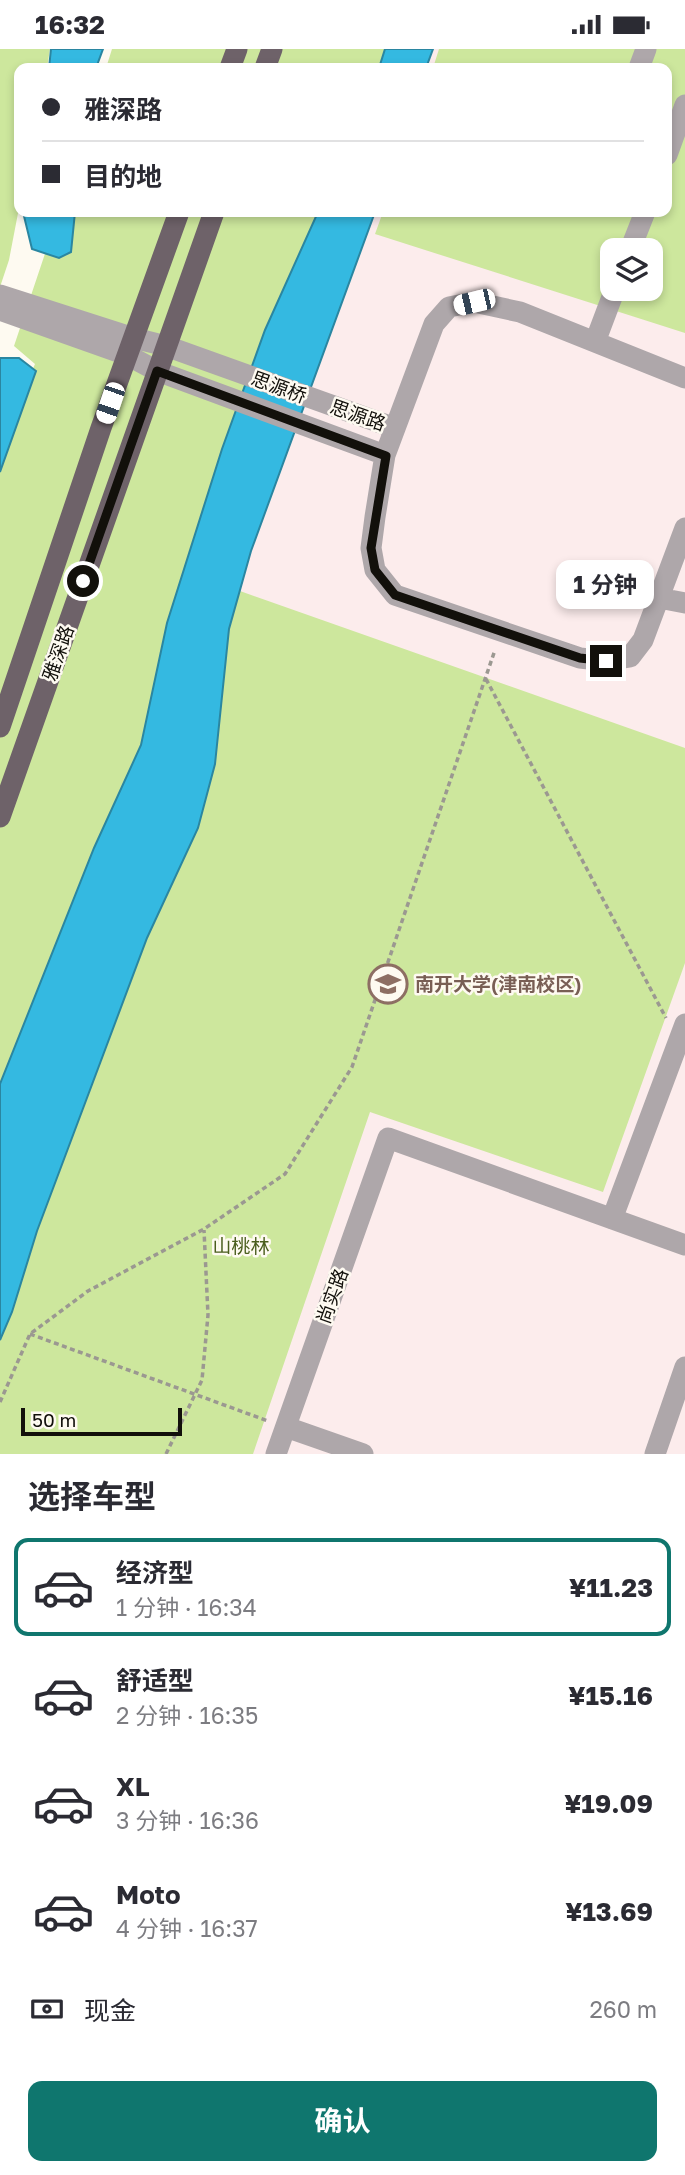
<!DOCTYPE html>
<html lang="zh">
<meta charset="utf-8">
<style>
:root{--surface:#fff;--page:#f2f2f3;--text:#2b2b33;--muted:#7c7c81;--line:#e1e1e2;--accent:#0f766e}
body{margin:0;font-family:"Golos Text","Noto Sans SC",sans-serif;background:var(--page);color:var(--text);height:100vh;display:flex;flex-direction:column;font-size:26px;white-space:nowrap}
*{box-sizing:border-box;margin:0}
p{font-size:23px;color:var(--muted)}
.icon{flex:none;width:38px;height:38px;fill:none;stroke:currentColor;stroke-width:2;stroke-linecap:round;stroke-linejoin:round}
.map{position:relative;height:1405px;overflow:hidden}
.drawer{display:flex;flex-direction:column;background:var(--surface);flex:1}
.drawer>*{flex:none}
.guide{position:absolute;left:14px;top:14px;width:658px;height:154px;border-radius:14px;box-shadow:0 4px 10px #0003;display:grid;align-content:center;height:154px;padding:0 28px;background:var(--surface)}
.tools{position:absolute;left:600px;top:189px;display:grid;gap:14px}
.tools a{display:grid;place-items:center;width:63px;height:63px;border-radius:14px;background:var(--surface);box-shadow:0 4px 10px #0003;font-size:35px}
.scale{position:absolute;left:21px;bottom:18px;width:161px;box-sizing:border-box;padding-left:7px;border:4px solid #12100b;border-top:0;font-size:19px;line-height:24px;white-space:nowrap;color:#12100b;-webkit-text-stroke:5px #fefaf1;paint-order:stroke}
.end{position:absolute;width:32px;height:32px;margin:-16px;border:9px solid #12100b;background:#fff;box-shadow:0 0 0 4px #fff}
.from{border-radius:50%}
.bubble{position:absolute;height:49px;border-radius:14px;background:var(--surface);box-shadow:0 4px 10px #0003;font-size:23px;font-weight:700;line-height:49px;text-align:center}
.car{position:absolute;width:21px;height:42px;margin:-21px -10px;border-radius:9px;box-shadow:0 0 5px 2px #0007;background:linear-gradient(#fff 24%,#345 0 40%,#fff 0 76%,#345 0 86%,#fff 0)}
.guide b{display:flex;align-items:center;gap:24px;height:66px;font-size:26px}
.guide b+b{border-top:2px solid var(--line)}
.guide i{width:18px;height:18px;background:var(--text)}
ul{padding:0;list-style:none}
li{display:flex;align-items:center;gap:21px;height:98px;margin:0 14px 10px;padding:0 14px;border:4px solid transparent;border-radius:14px}
li div{flex:1}
li b{display:block;font-size:26px}
li em{font-style:normal;font-weight:700}
li.selected{border-color:var(--accent)}
li>.icon{width:63px;height:63px;stroke-width:1.5}
h2{padding:0 28px;font-size:32px;line-height:84px}
.pay{display:flex;align-items:center;gap:18px;height:77px;padding:0 28px;font-size:26px}
.pay p{margin-inline-start:auto}
.action{display:flex;gap:14px;margin-top:auto;padding:14px 28px}
.action a{flex:1;height:80px;border-radius:14px;background:var(--accent);color:#fff;font-size:28px;font-weight:700;line-height:80px;text-align:center}
.status{display:flex;justify-content:space-between;align-items:center;height:49px;padding:0 35px;background:var(--surface);direction:ltr}
.status svg{height:19px;fill:currentColor}
.map>svg:first-child{display:block}
.education{fill:#fcecec;fill-rule:evenodd}
.green{fill:#cde79d;fill-rule:evenodd}
.water{fill:#34b9e1;stroke:#2a86a1;stroke-width:2}
.lines{fill:none;stroke-linecap:round;stroke-linejoin:round}
.path{stroke:#9b9891;stroke-width:3.5;stroke-dasharray:5 3.5;stroke-linecap:butt}
.minor{stroke:#aea7aa;stroke-width:21}
.major{stroke:#6e6269;stroke-width:21}
.route{stroke:#12100b;stroke-width:9}
.labels{text-anchor:middle;stroke-width:5;stroke-linejoin:round;paint-order:stroke}
.street-label{font-size:19px;fill:#12100b;stroke:#fefaf1}
.education-label{font-size:19px;font-weight:bold;fill:#785e54;stroke:#fefaf1;text-anchor:start}
.park-label{font-size:19px;fill:#4a5e1d;stroke:#fefaf1}
</style>
<div class="status"><b>16:32</b><svg viewBox="0 0 49 12"><path d="M0 12V9h3v3zM5 12V6h3v6zM10 12V3h3v9zM15 12V0h3v12zM26 1h20v11H26zM47 4h2v5h-2z"/></svg></div>
<div class="map">
<svg width="685" height="1405" viewBox="0 0 685 1405">
<rect width="100%" height="100%" fill="#fefaf1"/>
<path class="education" d="M 411,0 L 685,0 L 685,1405 L 0,1405 L 330,163 L 667,163 L 667,19 L 404,19 ZM 612,201 L 651,201 L 651,240 L 612,240 Z"/>
<path class="green" d="M 0,0 L 50,0 L 47,19 L 19,19 L 19,159 L 9,211 L 0,238 Z
M 112,0 L 401,0 L 394,19 L 106,19 Z
M 439,0 L 685,0 L 685,284 L 375,185 L 383,163 L 667,163 L 667,19 L 433,19 ZM 612,201 L 651,201 L 651,240 L 612,240 Z
M 59,163 L 336,163 L 154,704 L 0,1088 L 0,396 L 35,315 L 14,297 Z
M 240,542 L 685,699 L 685,914 L 603,1143 L 370,1063 L 253,1405 L 0,1405 L 0,1249 Z"/>
<path class="water" d="M 51,0 L 103,0 L 96,19 L 49,19 Z
M 385,0 L 433,0 L 426,19 L 379,19 Z
M 23,163 L 75,163 L 71,203 L 59,209 L 32,200 Z
M 318,163 L 375,163 L 251,502 L 229,580 L 215,715 L 198,779 L 147,889 L 37,1182 L 12,1263 L 0,1291 L 0,1035 L 94,799 L 141,696 L 167,574 L 222,400 L 265,281 Z
M 0,309 L 19,309 L 36,322 L 0,423 Z"/>
<g class="lines">
<path class="path" d="M 486,630 L 666,969
M 30,1285 L 268,1372
M 0,1353 L 30,1285 L 88,1242 L 204,1180 L 285,1125 L 352,1018 L 495,601
M 166,1405 L 202,1331 L 208,1266 L 204,1181"/>
<path class="minor" d="M 639,19 L 646,0
M 667,106 L 685,56
M 630,201 L 645,163
M 0,246 L 134,289 L 166,297 L 395,379
M 0,261 L 127,306 L 157,322 L 385,406
M 595,293 L 615,240
M 685,329 L 520,263 L 474,253 L 449,258 L 434,275 L 385,406 L 375,468 L 371,499 L 375,521 L 395,546 L 580,609 L 606,612 L 630,608 L 643,591 L 685,479
M 659,549 L 685,554
M 612,1170 L 685,975
M 286,1378 L 363,1405
M 276,1405 L 388,1089 L 685,1196
M 655,1405 L 685,1318"/>
<path class="major" d="M 230,19 L 237,0
M 265,19 L 272,0
M 0,678 L 101,379 L 179,163
M 0,768 L 214,163"/>
</g>
<g class="lines">
<path class="route" d="M 83,532 L 157,322 L 386,407 L 371,499 L 375,521 L 395,546 L 580,609 L 606,612"/>
</g>
<defs>
<g id="university-ring" transform="scale(2.0125)"><circle r="9.5" fill="#fefaf1" stroke="#8d6e63" stroke-width="1.5"/><path d="M0-5L7-2L0 1L-7-2ZM-4 1L0 2.5L4 1V4Q0 6-4 4Z" fill="#8d6e63"/></g>
</defs>
<g fill-rule="evenodd">
<use href="#university-ring" x="388" y="935"/>
</g>
<g class="labels">
<g class="street-label">
<text transform="translate(279 338) rotate(20)" y="7">思源桥</text>
<text transform="translate(358 366) rotate(19)" y="7">思源路</text>
<text transform="translate(58 604) rotate(-71)" y="7">雅深路</text>
<text transform="translate(332 1247) rotate(-70)" y="7">尚实路</text>
</g>
<g class="education-label">
<text x="415" y="942">南开大学(津南校区)</text>
</g>
<g class="park-label">
<text x="241" y="1204">山桃林</text>
</g>
</g>
</svg>
<div class="tools">
<a><svg class="icon" aria-label="layers" viewBox="0 0 24 24"><path d="M12 4l9 5-9 5-9-5zM3 14l9 5 9-5"/></svg></a>
</div>
<div class="scale">50 m</div>
<i class="end from" style="left:83px;top:532px"></i>
<i class="end" style="left:606px;top:612px"></i>
<div class="bubble" style="left:556px;top:511px;width:98px">1 分钟</div>
<i class="car" style="left:474px;top:253px;rotate:257deg"></i>
<i class="car" style="left:110px;top:354px;rotate:199deg"></i>
<div class="guide">
<b><i class="from"></i>雅深路</b>
<b><i></i>目的地</b>
</div>
</div>
<section class="drawer">
<h2>选择车型</h2>
<ul>
<li class="selected"><svg class="icon" aria-label="car" viewBox="0 0 24 24"><path d="M5 17H2v-5l4-1 3-4h7l3 4 3 1v5h-3M9 17h6M6 11h13"/><circle cx="7" cy="17" r="2"/><circle cx="17" cy="17" r="2"/></svg><div><b>经济型</b><p>1 分钟 · 16:34</p></div><em>¥11.23</em></li>
<li><svg class="icon" aria-label="car" viewBox="0 0 24 24"><path d="M5 17H2v-5l4-1 3-4h7l3 4 3 1v5h-3M9 17h6M6 11h13"/><circle cx="7" cy="17" r="2"/><circle cx="17" cy="17" r="2"/></svg><div><b>舒适型</b><p>2 分钟 · 16:35</p></div><em>¥15.16</em></li>
<li><svg class="icon" aria-label="car" viewBox="0 0 24 24"><path d="M5 17H2v-5l4-1 3-4h7l3 4 3 1v5h-3M9 17h6M6 11h13"/><circle cx="7" cy="17" r="2"/><circle cx="17" cy="17" r="2"/></svg><div><b>XL</b><p>3 分钟 · 16:36</p></div><em>¥19.09</em></li>
<li><svg class="icon" aria-label="car" viewBox="0 0 24 24"><path d="M5 17H2v-5l4-1 3-4h7l3 4 3 1v5h-3M9 17h6M6 11h13"/><circle cx="7" cy="17" r="2"/><circle cx="17" cy="17" r="2"/></svg><div><b>Moto</b><p>4 分钟 · 16:37</p></div><em>¥13.69</em></li>
</ul>
<div class="pay"><svg class="icon" aria-label="cash" viewBox="0 0 24 24"><path d="M3 7h18v10H3z"/><circle cx="12" cy="12" r="2"/></svg>现金<p>260 m</p></div>
<div class="action"><a>确认</a></div>
</section>
